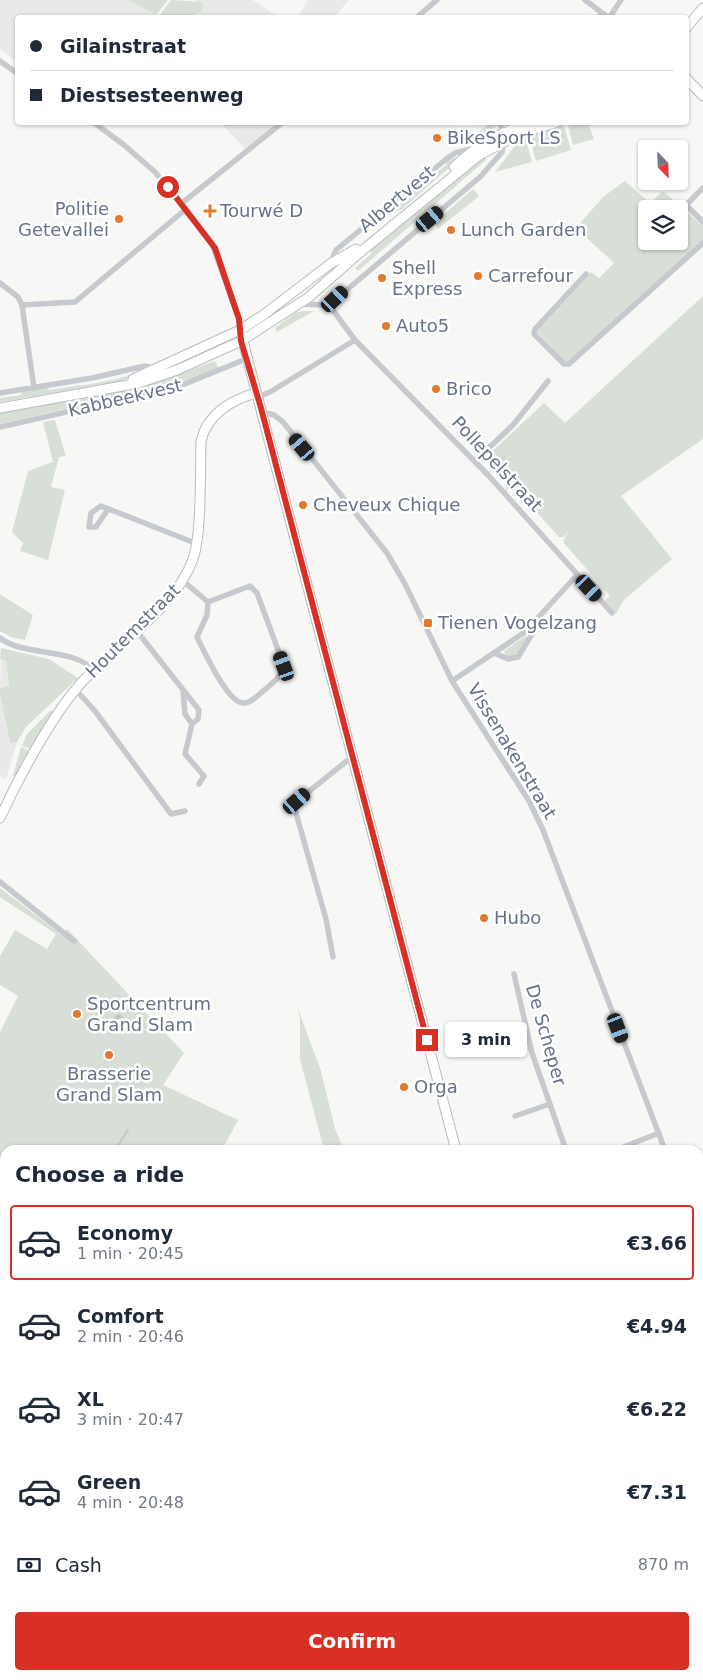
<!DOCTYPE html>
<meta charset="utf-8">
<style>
:root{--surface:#fff;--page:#f2f2f3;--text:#1f2937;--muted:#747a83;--line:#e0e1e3;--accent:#d93025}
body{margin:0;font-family:"DejaVu Sans",sans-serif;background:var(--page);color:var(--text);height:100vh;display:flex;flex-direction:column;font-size:19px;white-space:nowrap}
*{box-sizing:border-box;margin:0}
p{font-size:16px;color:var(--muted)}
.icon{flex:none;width:28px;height:28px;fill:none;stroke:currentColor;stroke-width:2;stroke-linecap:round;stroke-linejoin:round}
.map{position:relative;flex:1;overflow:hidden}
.panel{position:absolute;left:0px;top:1145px;width:704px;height:535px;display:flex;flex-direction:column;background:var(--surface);border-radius:15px 15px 0 0;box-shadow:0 1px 4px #0004}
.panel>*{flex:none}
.top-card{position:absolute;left:15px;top:15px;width:674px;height:110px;border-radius:5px;box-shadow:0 1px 4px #0004;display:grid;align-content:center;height:110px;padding:0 15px;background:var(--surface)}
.needle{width:32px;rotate:157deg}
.tools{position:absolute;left:638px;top:140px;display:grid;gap:10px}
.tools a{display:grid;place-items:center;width:50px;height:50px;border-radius:5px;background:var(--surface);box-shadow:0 1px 4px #0004;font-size:25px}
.end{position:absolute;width:22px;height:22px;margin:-11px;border:6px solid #d93025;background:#fff;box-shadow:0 0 0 2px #fff}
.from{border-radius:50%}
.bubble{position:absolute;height:35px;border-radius:5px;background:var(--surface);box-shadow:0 1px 4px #0004;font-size:16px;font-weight:700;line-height:35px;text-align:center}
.car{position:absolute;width:15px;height:30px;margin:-15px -8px;border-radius:6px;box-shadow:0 0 4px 1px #0007;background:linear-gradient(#222 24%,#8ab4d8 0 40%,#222 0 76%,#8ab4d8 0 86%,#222 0)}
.top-card b{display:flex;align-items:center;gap:18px;height:48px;font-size:19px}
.top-card b+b{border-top:1px solid var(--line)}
.top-card i{width:12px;height:12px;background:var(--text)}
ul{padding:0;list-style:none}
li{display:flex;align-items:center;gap:15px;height:75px;margin:0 10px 8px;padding:0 5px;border:2px solid transparent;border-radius:5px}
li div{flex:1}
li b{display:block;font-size:19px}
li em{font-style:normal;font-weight:700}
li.current{border-color:var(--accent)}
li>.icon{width:45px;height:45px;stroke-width:1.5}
h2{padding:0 15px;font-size:22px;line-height:60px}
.pay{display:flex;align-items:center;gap:12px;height:55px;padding:0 15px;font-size:19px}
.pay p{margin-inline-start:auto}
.button{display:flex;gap:10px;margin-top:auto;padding:10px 15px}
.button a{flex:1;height:58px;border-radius:5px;background:var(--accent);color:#fff;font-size:20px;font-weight:700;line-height:58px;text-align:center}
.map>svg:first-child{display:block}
.built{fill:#e8e9e8}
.green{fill:#d8dfd6;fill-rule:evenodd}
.water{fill:#c0c8ce}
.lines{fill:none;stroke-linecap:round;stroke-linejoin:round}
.stream{stroke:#c0c8ce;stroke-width:2}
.secondary-casing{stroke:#b8bcc2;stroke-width:11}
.primary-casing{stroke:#b9bcc1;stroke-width:11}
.street{stroke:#c6c9cd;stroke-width:5.5}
.secondary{stroke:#fff;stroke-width:9}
.primary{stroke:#fff;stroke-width:9}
.route{stroke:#d93025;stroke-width:6}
.poi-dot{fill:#e27a2b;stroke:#fff;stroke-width:2}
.labels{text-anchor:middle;stroke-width:5;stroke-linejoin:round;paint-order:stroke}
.poi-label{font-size:18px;fill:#677286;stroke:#fff;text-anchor:start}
.street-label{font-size:18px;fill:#677286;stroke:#fff}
</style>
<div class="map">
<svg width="703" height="1680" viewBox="0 0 703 1680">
<rect width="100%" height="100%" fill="#f7f8f5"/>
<path class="built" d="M 0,0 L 129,0 L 156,15 L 156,18 L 18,18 L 17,62 L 0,49 Z
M 196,0 L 253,0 L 279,17 L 189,18 L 196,16 Z
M 308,0 L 349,0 L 334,17 L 298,17 Z
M 221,123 L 280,123 L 246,150 Z
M 1,658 L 6,661 L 9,687 L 0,688 Z
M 0,695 L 10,741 L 17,742 L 6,779 L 0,777 Z"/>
<path class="green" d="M 129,0 L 168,0 L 156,15 Z
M 171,0 L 201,2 L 203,5 L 202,11 L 189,17 L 158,17 Z
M 578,123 L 588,123 L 594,139 L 573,145 L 568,126 Z
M 488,124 L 498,125 L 474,143 L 461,147 Z
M 564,126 L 571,150 L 536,161 L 529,136 Z
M 525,137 L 532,162 L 495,172 L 518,142 Z
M 466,153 L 401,210 L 393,212 L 392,210 L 446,165 L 445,162 Z
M 484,156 L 487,159 L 358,271 L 355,268 L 371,254 L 370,250 Z
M 625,181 L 650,203 L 663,191 L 703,226 L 703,241 L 570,361 L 564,361 L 537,332 L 539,327 L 591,272 L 599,278 L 614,263 L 576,228 L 603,197 ZM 646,209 L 679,209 L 679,241 L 646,241 Z
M 473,189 L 479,196 L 438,229 L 434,223 Z
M 703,296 L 703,439 L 621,496 L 672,559 L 624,600 L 616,614 L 604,601 L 610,596 L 563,542 L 569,529 L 564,537 L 559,537 L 512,485 L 506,491 L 505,481 L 485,458 L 544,403 L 565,423 Z
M 305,311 L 314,311 L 277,332 L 275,328 L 296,312 Z
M 215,361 L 219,369 L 194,379 L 0,424 L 0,412 L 158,382 Z
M 143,368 L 148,369 L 121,381 L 0,402 L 0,398 L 21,395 L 21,391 L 48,387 L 49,390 C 78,385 113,383 138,372 L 138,369 Z
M 55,420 L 66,456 L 59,457 L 51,487 L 65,490 L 48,560 L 20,551 L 23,543 L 12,532 L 28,471 L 53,462 L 43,422 Z
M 0,594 L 33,615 L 25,640 L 11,637 L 0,631 Z
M 525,636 L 528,638 C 522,648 518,659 505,656 L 504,651 Z
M 1,648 L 49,659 L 78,678 L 26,727 L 17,742 L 12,743 L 10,742 L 0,695 L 0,688 L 9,686 L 6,661 L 0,659 Z
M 51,710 L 54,712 L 31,749 L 22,746 L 27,734 Z
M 21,747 L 30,751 L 16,776 L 13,776 Z
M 0,888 L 62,935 L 67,929 L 71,933 L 184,1053 L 163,1085 L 238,1120 L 222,1150 L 5,1150 L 5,1418 L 0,1415 L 0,1032 L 18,996 L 0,985 L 0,956 L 15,930 L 47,949 L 56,934 L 0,897 Z
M 297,1006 L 321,1071 L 335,1129 L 344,1150 L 324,1150 L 300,1059 L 300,1018 Z
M 235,1675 L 498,1675 L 499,1680 L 235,1680 Z"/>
<path class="water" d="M 120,1014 L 124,1018 L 114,1032 L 109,1034 L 107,1028 L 116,1015 Z"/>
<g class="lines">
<path class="stream" d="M 115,1150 L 128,1130"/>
<g class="secondary-casing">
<path id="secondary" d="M 686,78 L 703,96
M 0,818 C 19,777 52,715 82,682 C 118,643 175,609 193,559 C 202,533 200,471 201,441 C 207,415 230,400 256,393"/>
</g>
<g class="primary-casing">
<path id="primary" d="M 686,28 L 703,8
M 454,167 C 479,144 501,131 534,122
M 240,330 L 456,1150
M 133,379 L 240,330 L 262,316 L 330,264 L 356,249
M 0,408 L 139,383 L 177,370 L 241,341 L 309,297 L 358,254 L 478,156 L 518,134 L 558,122
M 549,1675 L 549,1680"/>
</g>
<path class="street" d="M 585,0 L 609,18
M 416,18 L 437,0
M 597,18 L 604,14
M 609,18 L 621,0
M 0,61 L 18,74
M 93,122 L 124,145 L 155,172 L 175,195 L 212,244 L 239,319 L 240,330
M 500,122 L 502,132
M 703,188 L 686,205 L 703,222
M 182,203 L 283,122
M 330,264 L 336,250 L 445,160 L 455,153 L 475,148
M 586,274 L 535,329 L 534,334 L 564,364 L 569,364 L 703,243
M 0,283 L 18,297 L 22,305 L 34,388
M 297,304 L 329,305 L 480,177 L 502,152 L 504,141
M 22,305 L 75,302 L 186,209
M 329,305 L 355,340 L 488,475 L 612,613
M 0,393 L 92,378 L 145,366 L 156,369
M 258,397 L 270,392 L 355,340
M 262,412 L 274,415 L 283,422 L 387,553 L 405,584 L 452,681 L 529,801 L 543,830 L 665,1150
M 0,427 L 180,386 L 246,359
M 475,461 L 513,425 L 548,381
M 108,509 L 96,527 L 89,527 L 91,513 L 101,506 L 119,513 L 195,543
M 183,581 L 208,602
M 250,586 L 257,593 L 284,666 C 281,678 271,684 262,692 C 257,696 250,704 243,703 C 227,702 204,651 197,637 L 207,615 L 208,602 Z
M 136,630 L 199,710 L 198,719 L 192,724 L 185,754 L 204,776 L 199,784
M 0,638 C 24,657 75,647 94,671
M 494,653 L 508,659 L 518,657 L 532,634 L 533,623
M 452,681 L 525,632 L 577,575
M 76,690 L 95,711 L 171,814 L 185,811
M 183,690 L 185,714 L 192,724
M 0,882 L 74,941
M 333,957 L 326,919 L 294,806 L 297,801 L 353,756
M 514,974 L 532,1053 L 566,1150
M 515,1116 L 550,1104
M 616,1150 L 659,1133
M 699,1237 L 703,1246
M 699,1433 L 703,1431"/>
<use href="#secondary" class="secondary"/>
<use href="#primary" class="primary"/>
</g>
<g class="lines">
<path class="route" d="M 168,187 L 215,248 L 239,319 L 241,341 L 261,408 L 427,1040"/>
</g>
<g class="poi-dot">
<circle cx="437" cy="138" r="5"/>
<path d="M207.5 203.5h5v5h5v5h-5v5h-5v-5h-5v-5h5z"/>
<circle cx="119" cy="219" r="5"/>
<circle cx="451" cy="230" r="5"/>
<circle cx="478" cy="276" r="5"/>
<circle cx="382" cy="278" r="5"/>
<circle cx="386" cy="326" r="5"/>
<circle cx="436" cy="389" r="5"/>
<circle cx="303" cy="505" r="5"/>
<rect x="423" y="618" width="10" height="10" rx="2.5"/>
<circle cx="484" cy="918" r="5"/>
<circle cx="77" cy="1014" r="5"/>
<circle cx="109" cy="1055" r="5"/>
<circle cx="404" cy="1087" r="5"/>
</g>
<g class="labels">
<g class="poi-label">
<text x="447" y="144">BikeSport LS</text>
<text x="109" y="215" text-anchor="end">Politie<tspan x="109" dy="21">Getevallei</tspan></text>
<text x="220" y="217">Tourwé D</text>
<text x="461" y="236">Lunch Garden</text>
<text x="392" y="274">Shell<tspan x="392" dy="21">Express</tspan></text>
<text x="488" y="282">Carrefour</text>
<text x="396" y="332">Auto5</text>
<text x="446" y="395">Brico</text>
<text x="313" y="511">Cheveux Chique</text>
<text x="438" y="629">Tienen Vogelzang</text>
<text x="494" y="924">Hubo</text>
<text x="87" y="1010">Sportcentrum<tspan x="87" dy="21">Grand Slam</tspan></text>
<text x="109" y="1080" text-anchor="middle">Brasserie<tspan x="109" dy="21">Grand Slam</tspan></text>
<text x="414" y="1093">Orga</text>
</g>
<g class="street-label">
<text transform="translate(397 199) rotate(-40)" y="6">Albertvest</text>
<text transform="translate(125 398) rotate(-13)" y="6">Kabbeekvest</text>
<text transform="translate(497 464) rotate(47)" y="6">Pollepelstraat</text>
<text transform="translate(133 631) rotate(-45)" y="6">Houtemstraat</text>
<text transform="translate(512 751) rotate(59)" y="6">Vissenakenstraat</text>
<text transform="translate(546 1035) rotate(74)" y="6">De Scheper</text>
</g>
</g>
</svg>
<div class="tools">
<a><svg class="needle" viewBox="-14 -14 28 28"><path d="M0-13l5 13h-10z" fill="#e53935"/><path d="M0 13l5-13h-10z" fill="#747a83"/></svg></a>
<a><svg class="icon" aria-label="layers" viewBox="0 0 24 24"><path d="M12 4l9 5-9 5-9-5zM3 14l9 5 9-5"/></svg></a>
</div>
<i class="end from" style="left:168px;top:187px"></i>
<i class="end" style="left:427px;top:1040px"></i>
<div class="bubble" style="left:445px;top:1022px;width:82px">3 min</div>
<i class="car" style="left:430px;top:219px;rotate:50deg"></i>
<i class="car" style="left:335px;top:299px;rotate:47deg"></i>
<i class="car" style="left:302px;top:447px;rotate:320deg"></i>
<i class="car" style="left:589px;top:588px;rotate:137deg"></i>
<i class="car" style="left:284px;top:666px;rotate:340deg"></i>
<i class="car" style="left:297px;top:801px;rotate:49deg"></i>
<i class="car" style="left:618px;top:1028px;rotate:159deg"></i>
<div class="top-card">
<b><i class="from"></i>Gilainstraat</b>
<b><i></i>Diestsesteenweg</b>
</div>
<section class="panel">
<h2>Choose a ride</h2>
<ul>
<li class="current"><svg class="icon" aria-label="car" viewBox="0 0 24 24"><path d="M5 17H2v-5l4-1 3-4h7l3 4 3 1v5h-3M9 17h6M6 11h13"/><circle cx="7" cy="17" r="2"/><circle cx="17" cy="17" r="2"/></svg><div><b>Economy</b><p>1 min · 20:45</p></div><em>€3.66</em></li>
<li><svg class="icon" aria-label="car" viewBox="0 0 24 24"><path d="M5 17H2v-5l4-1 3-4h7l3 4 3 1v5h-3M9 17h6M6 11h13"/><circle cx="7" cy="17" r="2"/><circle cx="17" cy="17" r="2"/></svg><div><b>Comfort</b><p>2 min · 20:46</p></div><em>€4.94</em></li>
<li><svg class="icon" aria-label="car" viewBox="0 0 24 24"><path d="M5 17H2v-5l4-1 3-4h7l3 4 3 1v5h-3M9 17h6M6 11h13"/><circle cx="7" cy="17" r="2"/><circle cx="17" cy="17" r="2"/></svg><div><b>XL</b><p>3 min · 20:47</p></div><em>€6.22</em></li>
<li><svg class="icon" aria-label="car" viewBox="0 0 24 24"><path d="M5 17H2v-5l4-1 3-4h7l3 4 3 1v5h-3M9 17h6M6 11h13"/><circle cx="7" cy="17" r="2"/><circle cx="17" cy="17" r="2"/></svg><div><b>Green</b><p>4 min · 20:48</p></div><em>€7.31</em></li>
</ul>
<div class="pay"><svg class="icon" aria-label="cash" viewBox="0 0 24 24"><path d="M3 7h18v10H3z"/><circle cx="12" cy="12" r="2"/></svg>Cash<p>870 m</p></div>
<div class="button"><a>Confirm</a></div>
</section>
</div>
